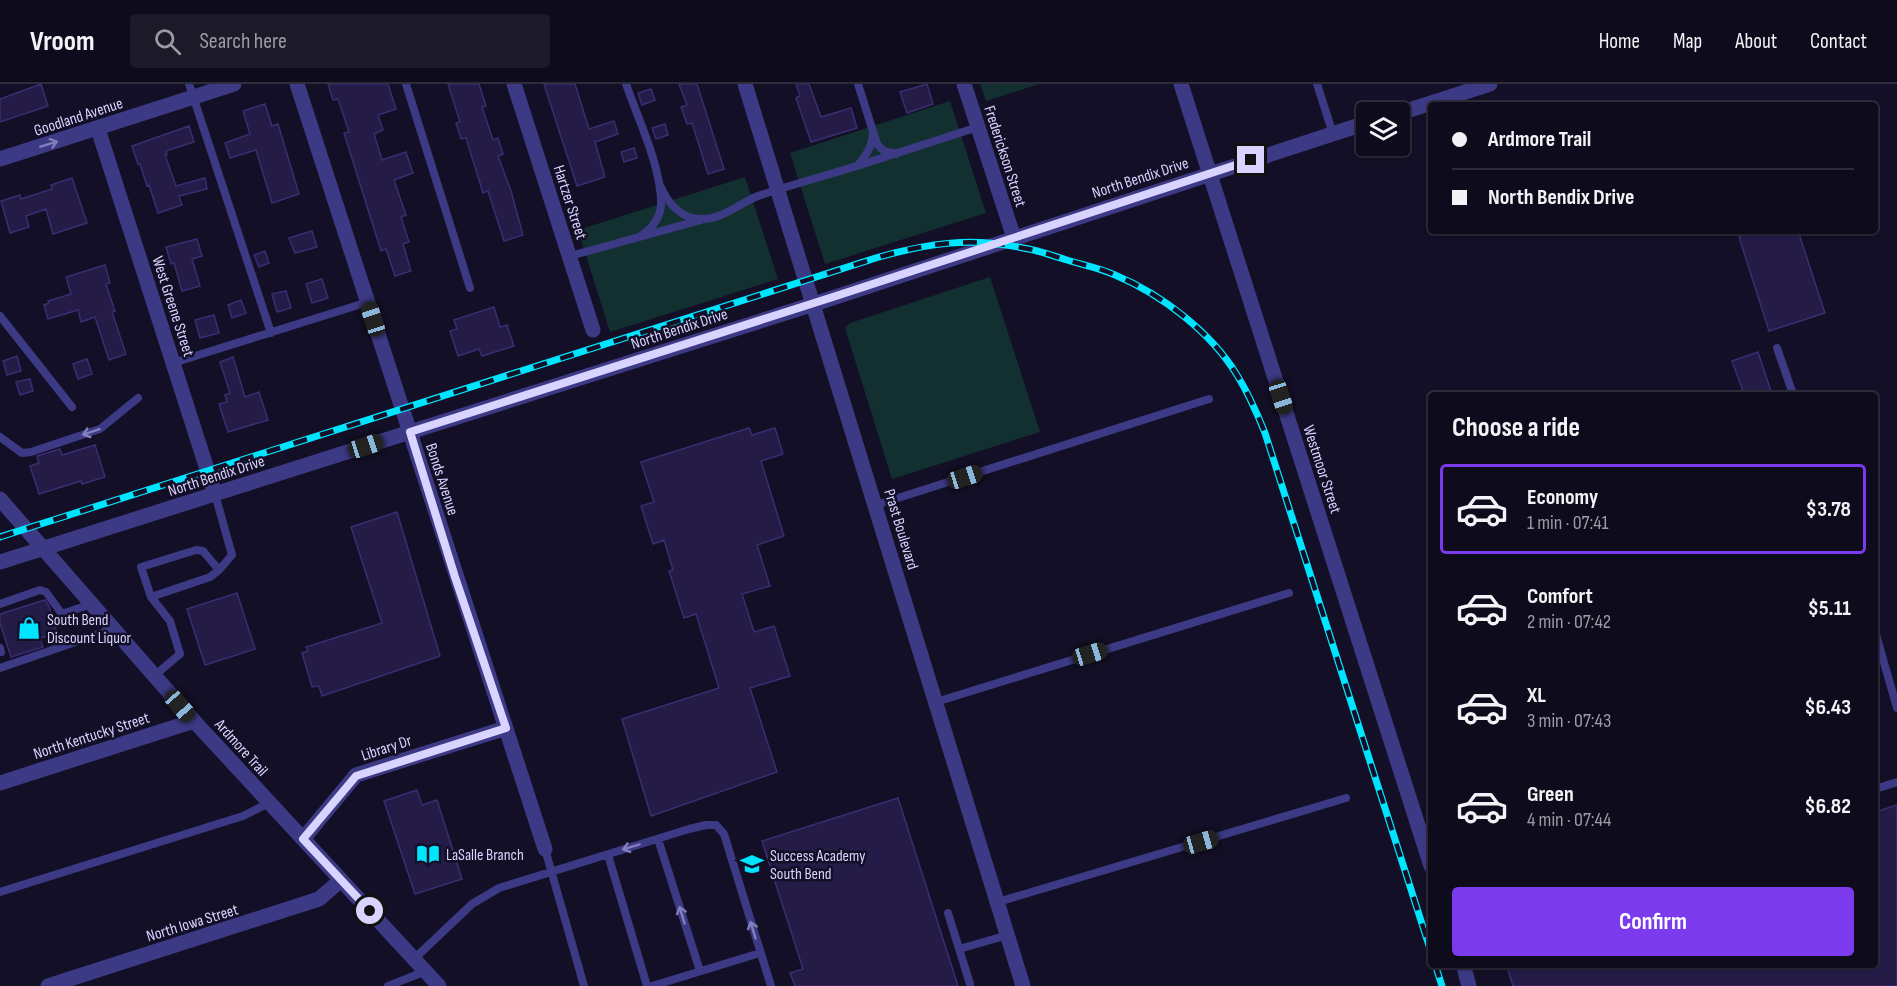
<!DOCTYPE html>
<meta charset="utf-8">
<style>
:root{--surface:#0e0b1c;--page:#1c1929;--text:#f1f3f6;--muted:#9b9ba3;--line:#2e2b3b;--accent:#7c3aed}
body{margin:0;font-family:"Sofia Sans Condensed",sans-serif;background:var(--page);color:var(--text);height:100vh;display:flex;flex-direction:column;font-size:22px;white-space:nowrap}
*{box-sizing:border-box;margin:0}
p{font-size:20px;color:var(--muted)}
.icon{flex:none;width:33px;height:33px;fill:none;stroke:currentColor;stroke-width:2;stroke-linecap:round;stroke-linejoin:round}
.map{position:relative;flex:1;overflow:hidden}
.sheet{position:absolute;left:1428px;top:308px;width:450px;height:576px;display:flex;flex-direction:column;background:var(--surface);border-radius:6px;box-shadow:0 2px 4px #0004,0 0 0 2px var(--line)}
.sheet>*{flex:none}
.hud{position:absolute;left:1428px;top:18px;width:450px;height:132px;border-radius:6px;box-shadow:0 2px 4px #0004,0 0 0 2px var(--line);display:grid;align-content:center;height:132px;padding:0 24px;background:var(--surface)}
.fabs{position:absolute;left:1356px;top:18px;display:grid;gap:12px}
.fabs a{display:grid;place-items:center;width:54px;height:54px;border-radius:6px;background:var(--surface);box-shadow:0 2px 4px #0004,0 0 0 2px var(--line);font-size:30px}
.end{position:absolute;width:27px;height:27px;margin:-14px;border:8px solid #d9d4ff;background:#111;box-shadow:0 0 0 3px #111}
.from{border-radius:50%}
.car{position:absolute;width:18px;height:36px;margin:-18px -9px;border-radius:8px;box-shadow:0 0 4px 2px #0007;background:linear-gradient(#222 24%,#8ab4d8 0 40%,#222 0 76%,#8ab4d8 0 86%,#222 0)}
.hud b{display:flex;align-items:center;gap:21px;height:57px;font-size:22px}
.hud b+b{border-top:2px solid var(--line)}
.hud i{width:15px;height:15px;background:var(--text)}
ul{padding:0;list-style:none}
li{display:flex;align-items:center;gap:18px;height:90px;margin:0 12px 9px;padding:0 12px;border:3px solid transparent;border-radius:6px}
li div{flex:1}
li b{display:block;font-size:22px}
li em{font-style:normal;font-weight:700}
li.active{border-color:var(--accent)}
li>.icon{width:54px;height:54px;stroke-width:1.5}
h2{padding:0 24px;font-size:27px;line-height:72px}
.cta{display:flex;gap:12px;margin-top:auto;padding:12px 24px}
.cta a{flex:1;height:69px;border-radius:6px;background:var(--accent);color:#fff;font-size:24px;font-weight:700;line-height:69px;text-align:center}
header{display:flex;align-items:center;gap:36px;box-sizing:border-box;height:84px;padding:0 30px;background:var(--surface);border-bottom:2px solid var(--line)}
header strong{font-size:28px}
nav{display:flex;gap:33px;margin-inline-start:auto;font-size:21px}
.search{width:420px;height:54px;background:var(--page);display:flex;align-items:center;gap:15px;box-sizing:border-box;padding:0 21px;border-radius:6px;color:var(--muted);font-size:22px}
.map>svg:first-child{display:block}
.green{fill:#12302f}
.building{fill:#241b47;stroke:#3b2d73;stroke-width:1.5}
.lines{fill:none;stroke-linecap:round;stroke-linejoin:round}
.service{stroke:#3d3a85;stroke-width:8}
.minor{stroke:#3d3a85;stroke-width:15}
.tertiary{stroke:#3d3a85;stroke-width:15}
.rail-casing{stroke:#00e5ff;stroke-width:7}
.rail{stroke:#130f26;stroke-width:4.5;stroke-dasharray:14;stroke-linecap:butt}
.oneway{stroke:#837fbc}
.route{stroke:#d9d4ff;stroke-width:8}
.labels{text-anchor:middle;stroke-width:5;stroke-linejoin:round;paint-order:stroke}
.street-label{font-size:16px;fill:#d9d4ff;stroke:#130f26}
.poi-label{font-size:16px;fill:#d9d4ff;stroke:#130f26;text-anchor:start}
</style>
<header>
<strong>Vroom</strong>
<div class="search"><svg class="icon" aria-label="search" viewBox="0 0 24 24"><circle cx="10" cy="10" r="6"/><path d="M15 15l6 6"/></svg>Search here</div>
<nav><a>Home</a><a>Map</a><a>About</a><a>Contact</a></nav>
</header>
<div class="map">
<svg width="1897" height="902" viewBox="0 0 1897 902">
<rect width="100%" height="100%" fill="#130f26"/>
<path class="green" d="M 980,0 L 1039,0 L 986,17 Z
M 950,17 L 986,129 L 825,180 L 790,69 Z
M 745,93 L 778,195 L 610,248 L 578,146 Z
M 990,193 L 1040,348 L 892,395 L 845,244 L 850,239 Z"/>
<path class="building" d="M 41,0 L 48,22 L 0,38 L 0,15 Z
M 328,0 L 388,0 L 396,25 L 378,31 L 383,46 L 374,50 L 382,76 L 406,68 L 413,89 L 394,96 L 406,131 L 401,133 L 409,158 L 403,160 L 411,187 L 395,192 L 386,165 L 381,167 L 344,49 L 349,48 L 338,15 L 333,16 Z
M 448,0 L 479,0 L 486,22 L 482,23 L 493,56 L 498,54 L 503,70 L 498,72 L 511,107 L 523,151 L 504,157 L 488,107 L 483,109 L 466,54 L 461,55 L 456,39 L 460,38 Z
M 544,0 L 575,0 L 589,45 L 614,37 L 618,50 L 595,58 L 605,93 L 577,102 Z
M 679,0 L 697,0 L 724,85 L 708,90 L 692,39 L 687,40 L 681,23 L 687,21 Z
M 796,0 L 809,0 L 821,33 L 851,24 L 857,44 L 811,58 L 796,14 L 800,12 Z
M 927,0 L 933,20 L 907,29 L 900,8 Z
M 651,5 L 655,16 L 642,21 L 638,9 Z
M 265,20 L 272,42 L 278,40 L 299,110 L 272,119 L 256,66 L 230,74 L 225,59 L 250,50 L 243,27 Z
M 665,40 L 668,51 L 656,55 L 652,44 Z
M 189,42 L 194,58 L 166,67 L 167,71 L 165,71 L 176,102 L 205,94 L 207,105 L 179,112 L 182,121 L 158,129 L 149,101 L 147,102 L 140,80 L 138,80 L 132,62 Z
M 634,64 L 637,74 L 624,78 L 621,68 Z
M 72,94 L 87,139 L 53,150 L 46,125 L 26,132 L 29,143 L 10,149 L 1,117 L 20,111 L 21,115 L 52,105 L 51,101 Z
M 312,147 L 317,163 L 295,169 L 289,154 Z
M 1757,147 L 1798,147 L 1825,229 L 1769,247 L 1739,153 Z
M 197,155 L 202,172 L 192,175 L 200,202 L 182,207 L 174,179 L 171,180 L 166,163 Z
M 265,167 L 269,179 L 259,183 L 254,171 Z
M 105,181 L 110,199 L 106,200 L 115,227 L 112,228 L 126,270 L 109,276 L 95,233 L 81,238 L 78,226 L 48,235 L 44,221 L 49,219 L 48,217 L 71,210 L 66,193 Z
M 322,195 L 328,214 L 312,219 L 306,200 Z
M 286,207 L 291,224 L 277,228 L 272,210 Z
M 241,216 L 246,229 L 232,234 L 228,221 Z
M 494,223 L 500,243 L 507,241 L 514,262 L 482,272 L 479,265 L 458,272 L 450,247 L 457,245 L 454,236 Z
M 214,231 L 219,249 L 200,254 L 195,236 Z
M 1758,268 L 1772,310 L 1744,310 L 1732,277 Z
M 17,272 L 21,287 L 7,291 L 3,277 Z
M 233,273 L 245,313 L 259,308 L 268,336 L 228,348 L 219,320 L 227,318 L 225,311 L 230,309 L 220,278 Z
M 87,275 L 92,290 L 78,295 L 73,280 Z
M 30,295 L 33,307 L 20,311 L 16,298 Z
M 749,344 L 752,351 L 775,344 L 783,370 L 761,377 L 784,452 L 757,461 L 770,502 L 742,510 L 754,548 L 774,542 L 790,592 L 750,604 L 777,688 L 651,732 L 622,635 L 719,604 L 696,530 L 684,534 L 669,487 L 673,486 L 664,456 L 653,460 L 641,422 L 654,418 L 641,378 Z
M 95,361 L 105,393 L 82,400 L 81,397 L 39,410 L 30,382 L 39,379 L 37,372 L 60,365 L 62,371 Z
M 397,428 L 440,572 L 322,612 L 319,602 L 312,603 L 302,569 L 308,567 L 306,563 L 382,539 L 351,443 Z
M 237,509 L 255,565 L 205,581 L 187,525 Z
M 45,516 L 49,522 L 57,549 L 40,554 L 43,563 L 11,573 L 0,539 L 0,530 Z
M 417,706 L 422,721 L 437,716 L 462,795 L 415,810 L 384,717 Z
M 898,714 L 958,902 L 795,902 L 790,889 L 803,885 L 762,757 Z
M 1897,721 L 1897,902 L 1513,902 L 1506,880 L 1875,880 L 1875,728 Z"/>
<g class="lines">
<path class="service" d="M 189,0 L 271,249
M 406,0 L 470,204
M 626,0 C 638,35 662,84 661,121 C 660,134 652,144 642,151
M 858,0 L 877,60 L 884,67 L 896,70
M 1317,0 L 1333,50
M 857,82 L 978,43
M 659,99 C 667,118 679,135 702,135 C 723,135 740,119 758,112 C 791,101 824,92 857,82 C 866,72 872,63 873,49
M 570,172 L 701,136
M 0,232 L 72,323
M 1777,264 L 1793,310
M 173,279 L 368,218
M 0,353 L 22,369 L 31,368 L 100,345 L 138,314
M 215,410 L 232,471 L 219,486
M 876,421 L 1209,315
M 151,513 L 210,493 L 219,486 L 203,467 L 196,466 L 141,483 L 151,513 L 170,537 L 180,570 L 154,592
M 0,520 L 40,506 L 46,508 L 62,530 L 91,520
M 1875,547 L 1897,624
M 0,564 L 1,568
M 0,584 L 113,545
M 936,618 L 1289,509
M 1875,705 L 1897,698
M 658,755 L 700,887
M 545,765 L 584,902
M 608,771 L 647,902
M 0,808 L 243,732 L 269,719
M 998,818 L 1346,714
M 948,829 L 970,900
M 959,865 L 1008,851
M 414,875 L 472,820 L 499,804 L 689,745 L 706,741 L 716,741 L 724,750 L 771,902
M 388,902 L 426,887
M 652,902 L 760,869"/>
<path class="minor" d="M 297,0 L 545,765
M 514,0 L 593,246
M 745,0 L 1023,902
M 964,0 L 1014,154
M 98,45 L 215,410
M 0,75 L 234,0
M 0,699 L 194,637
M 303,755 L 356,691 L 506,644
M 48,902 L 319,815 L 341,796"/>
<path class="tertiary" d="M 1181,0 L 1431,782
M 1400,29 L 1490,0
M 0,415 L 194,637 L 439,902
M 0,478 L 814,220 L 1366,39
M 1463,880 L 1469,902"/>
<g class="rail-casing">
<path id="rail" d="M 0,453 L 879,173 C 929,159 971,153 1023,164 C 1038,166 1053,172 1067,176 C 1083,181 1100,184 1115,191 C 1161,210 1211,248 1237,291 C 1248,309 1257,329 1265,349 L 1431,868
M 1435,880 L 1442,902"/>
</g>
<use href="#rail" class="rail"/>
</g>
<defs><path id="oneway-shaft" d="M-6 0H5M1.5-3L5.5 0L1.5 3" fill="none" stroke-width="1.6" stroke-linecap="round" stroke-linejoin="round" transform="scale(1.5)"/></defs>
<g class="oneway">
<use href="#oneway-shaft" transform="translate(49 60) rotate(-17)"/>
<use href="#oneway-shaft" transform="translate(91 348) rotate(161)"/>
<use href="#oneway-shaft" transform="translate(631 763) rotate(163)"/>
<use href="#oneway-shaft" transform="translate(682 831) rotate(-107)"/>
<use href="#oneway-shaft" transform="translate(753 846) rotate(-107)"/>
</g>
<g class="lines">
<path class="route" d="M 370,827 L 303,755 L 356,692 L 506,644 L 455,493 L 410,348 L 836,212 L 1251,76"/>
</g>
<defs>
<g id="shop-bare" transform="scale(1.8)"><path d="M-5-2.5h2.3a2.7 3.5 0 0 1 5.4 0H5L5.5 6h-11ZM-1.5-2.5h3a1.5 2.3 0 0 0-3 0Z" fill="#00e5ff" stroke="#130f26" stroke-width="2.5" paint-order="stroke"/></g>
<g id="library-bare" transform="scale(1.8)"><path d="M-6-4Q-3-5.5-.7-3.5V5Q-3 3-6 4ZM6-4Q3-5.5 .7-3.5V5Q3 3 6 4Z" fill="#00e5ff" stroke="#130f26" stroke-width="2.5" paint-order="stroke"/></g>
<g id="school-bare" transform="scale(1.8)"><path d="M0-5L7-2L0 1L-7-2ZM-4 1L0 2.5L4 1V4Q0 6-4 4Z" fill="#00e5ff" stroke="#130f26" stroke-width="2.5" paint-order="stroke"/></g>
</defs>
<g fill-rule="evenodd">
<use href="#shop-bare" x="29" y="544"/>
<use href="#library-bare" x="428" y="770"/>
<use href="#school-bare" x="752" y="780"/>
</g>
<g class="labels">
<g class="street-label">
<text transform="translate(78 32) rotate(-18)" y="6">Goodland Avenue</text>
<text transform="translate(1006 72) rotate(72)" y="6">Frederickson Street</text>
<text transform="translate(1140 93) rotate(-18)" y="6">North Bendix Drive</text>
<text transform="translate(571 118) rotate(72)" y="6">Hartzer Street</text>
<text transform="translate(174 222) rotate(72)" y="6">West Greene Street</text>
<text transform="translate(679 244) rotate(-18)" y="6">North Bendix Drive</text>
<text transform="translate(1323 385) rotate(72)" y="6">Westmoor Street</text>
<text transform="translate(216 391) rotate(-18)" y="6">North Bendix Drive</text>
<text transform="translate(443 395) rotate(72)" y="6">Bonds Avenue</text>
<text transform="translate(902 445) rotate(73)" y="6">Prast Boulevard</text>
<text transform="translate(91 651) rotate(-18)" y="6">North Kentucky Street</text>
<text transform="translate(242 663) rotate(48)" y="6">Ardmore Trail</text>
<text transform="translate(386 663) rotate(-18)" y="6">Library Dr</text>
<text transform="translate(192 838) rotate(-17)" y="6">North Iowa Street</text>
</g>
<g class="poi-label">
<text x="47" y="541">South Bend<tspan x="47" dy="18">Discount Liquor</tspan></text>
<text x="446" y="776">LaSalle Branch</text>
<text x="770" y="777">Success Academy<tspan x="770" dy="18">South Bend</tspan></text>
</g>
</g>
</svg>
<div class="fabs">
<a><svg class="icon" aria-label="layers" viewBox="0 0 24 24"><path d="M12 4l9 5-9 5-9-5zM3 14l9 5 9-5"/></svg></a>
</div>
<i class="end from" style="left:370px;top:827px"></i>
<i class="end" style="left:1251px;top:76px"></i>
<i class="car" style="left:373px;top:235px;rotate:342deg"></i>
<i class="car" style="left:1281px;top:313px;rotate:162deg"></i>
<i class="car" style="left:366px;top:362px;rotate:72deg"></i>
<i class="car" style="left:965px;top:393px;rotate:72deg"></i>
<i class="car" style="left:1090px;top:570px;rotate:73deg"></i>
<i class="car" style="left:180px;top:622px;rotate:139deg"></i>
<i class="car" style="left:1201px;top:758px;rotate:74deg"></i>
<div class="hud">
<b><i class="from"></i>Ardmore Trail</b>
<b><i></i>North Bendix Drive</b>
</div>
<section class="sheet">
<h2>Choose a ride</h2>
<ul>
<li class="active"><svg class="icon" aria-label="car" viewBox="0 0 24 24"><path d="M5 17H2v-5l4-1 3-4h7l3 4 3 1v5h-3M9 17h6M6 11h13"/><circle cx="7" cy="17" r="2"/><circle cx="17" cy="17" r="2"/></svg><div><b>Economy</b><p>1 min · 07:41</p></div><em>$3.78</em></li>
<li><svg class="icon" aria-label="car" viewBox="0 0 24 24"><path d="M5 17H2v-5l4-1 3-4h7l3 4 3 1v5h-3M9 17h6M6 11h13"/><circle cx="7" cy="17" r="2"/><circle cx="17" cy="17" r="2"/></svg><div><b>Comfort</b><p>2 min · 07:42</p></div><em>$5.11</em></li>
<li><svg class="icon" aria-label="car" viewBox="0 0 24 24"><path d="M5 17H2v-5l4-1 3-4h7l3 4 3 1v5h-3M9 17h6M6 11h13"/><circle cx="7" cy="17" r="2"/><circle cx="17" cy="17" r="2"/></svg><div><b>XL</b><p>3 min · 07:43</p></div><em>$6.43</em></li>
<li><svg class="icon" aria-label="car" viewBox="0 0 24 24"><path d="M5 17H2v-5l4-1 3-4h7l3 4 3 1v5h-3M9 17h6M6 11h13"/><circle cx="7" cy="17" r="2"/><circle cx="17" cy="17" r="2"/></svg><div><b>Green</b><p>4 min · 07:44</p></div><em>$6.82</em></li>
</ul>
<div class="cta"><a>Confirm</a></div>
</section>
</div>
